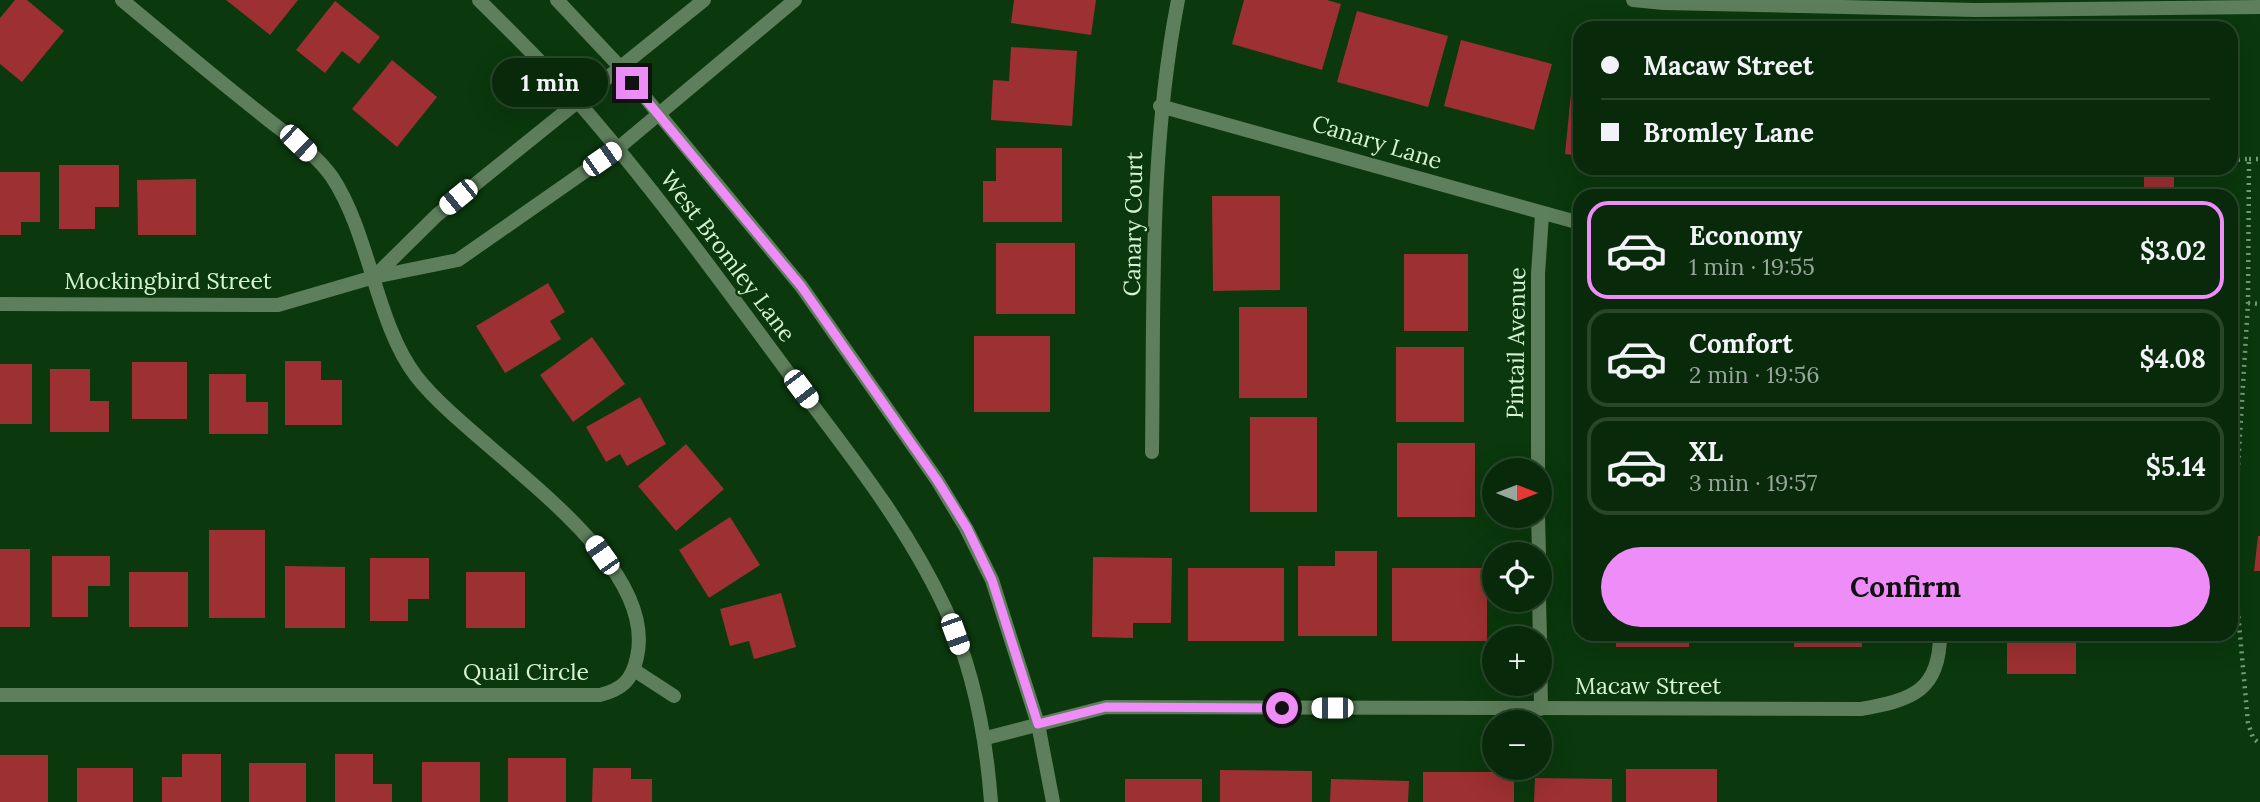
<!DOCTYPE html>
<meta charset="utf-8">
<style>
:root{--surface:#082a0a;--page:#113213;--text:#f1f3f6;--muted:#98a79c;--line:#29462b;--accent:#ee8cf8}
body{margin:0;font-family:Lora,serif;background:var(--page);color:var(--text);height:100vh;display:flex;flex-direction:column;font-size:26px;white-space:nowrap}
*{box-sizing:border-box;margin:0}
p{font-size:23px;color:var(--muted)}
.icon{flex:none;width:38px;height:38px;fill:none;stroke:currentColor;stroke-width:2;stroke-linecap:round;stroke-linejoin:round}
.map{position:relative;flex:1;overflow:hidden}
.details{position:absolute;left:1573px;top:189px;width:665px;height:452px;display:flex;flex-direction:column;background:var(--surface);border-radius:21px;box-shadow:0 7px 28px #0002,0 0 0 2px var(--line)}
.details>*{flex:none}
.top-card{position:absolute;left:1573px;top:21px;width:665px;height:154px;border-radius:21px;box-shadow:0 7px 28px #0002,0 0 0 2px var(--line);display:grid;align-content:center;height:154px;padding:0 28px;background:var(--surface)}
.needle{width:46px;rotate:90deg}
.tools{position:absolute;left:1482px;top:458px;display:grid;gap:14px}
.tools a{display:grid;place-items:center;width:70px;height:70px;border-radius:50%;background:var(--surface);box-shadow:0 7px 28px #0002,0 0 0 2px var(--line);font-size:35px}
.end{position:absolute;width:32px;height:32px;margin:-16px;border:9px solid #ee8cf8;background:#111;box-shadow:0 0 0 4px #111}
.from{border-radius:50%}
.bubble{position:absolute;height:49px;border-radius:24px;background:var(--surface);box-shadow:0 7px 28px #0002,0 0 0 2px var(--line);font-size:23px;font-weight:800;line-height:49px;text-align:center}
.car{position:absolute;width:21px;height:42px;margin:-21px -10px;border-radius:9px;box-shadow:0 0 5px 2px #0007;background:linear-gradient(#fff 24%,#345 0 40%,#fff 0 76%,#345 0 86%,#fff 0)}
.top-card b{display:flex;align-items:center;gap:24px;height:66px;font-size:26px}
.top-card b+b{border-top:2px solid var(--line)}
.top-card i{width:18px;height:18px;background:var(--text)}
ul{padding:12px 0 0;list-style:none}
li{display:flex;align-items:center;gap:21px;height:98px;margin:0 14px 10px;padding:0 14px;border:4px solid var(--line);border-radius:21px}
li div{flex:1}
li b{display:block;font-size:26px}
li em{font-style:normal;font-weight:800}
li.active{border-color:var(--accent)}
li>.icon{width:63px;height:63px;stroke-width:1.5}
.primary-button{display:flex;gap:14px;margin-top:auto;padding:14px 28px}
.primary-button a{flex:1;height:80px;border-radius:42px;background:var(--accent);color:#111;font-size:28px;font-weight:800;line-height:80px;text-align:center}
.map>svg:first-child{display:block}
.building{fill:#9d3032}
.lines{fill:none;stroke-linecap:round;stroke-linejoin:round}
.path{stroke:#759a75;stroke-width:4.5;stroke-dasharray:2 5;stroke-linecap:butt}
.minor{stroke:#5e7f5c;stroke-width:14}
.tertiary{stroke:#5e7f5c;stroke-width:14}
.route{stroke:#ee8cf8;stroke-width:9}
.labels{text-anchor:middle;stroke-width:5;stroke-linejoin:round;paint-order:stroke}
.street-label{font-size:23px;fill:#d6f4d4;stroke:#0b380d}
</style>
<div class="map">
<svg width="2260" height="802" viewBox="0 0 2260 802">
<rect width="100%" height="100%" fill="#0b380d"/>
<path class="building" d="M 15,0 L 27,0 L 64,31 L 22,82 L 0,64 L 0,18 Z
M 226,0 L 298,0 L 270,35 Z
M 1014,0 L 1096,0 L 1091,35 L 1011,23 Z
M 1244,0 L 1327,0 L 1341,4 L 1322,70 L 1232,44 Z
M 335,1 L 380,37 L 359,64 L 342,51 L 325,73 L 296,50 Z
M 1357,11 L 1448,36 L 1428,107 L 1337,82 Z
M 1461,40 L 1552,64 L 1534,130 L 1444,106 Z
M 1011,47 L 1077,51 L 1072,126 L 991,120 L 993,80 L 1009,81 Z
M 392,60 L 437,97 L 397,147 L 352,109 Z
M 1572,83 L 1580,84 L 1580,156 L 1565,154 Z
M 996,148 L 1062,148 L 1062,222 L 983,222 L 983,181 L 996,181 Z
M 59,165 L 119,165 L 119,207 L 95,207 L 95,229 L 59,229 Z
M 2144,168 L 2174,168 L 2174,196 L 2144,196 Z
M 0,172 L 40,172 L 40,222 L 21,222 L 21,235 L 0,235 Z
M 196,179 L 196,235 L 138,235 L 137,180 Z
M 1212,196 L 1280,196 L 1280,290 L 1213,291 Z
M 996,243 L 1075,243 L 1075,314 L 996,314 Z
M 1404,254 L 1468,254 L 1468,331 L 1404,331 Z
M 548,283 L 565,312 L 550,321 L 561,339 L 505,373 L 476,326 Z
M 1239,307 L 1307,307 L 1307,398 L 1239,398 Z
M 974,336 L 1050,336 L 1050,412 L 974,412 Z
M 592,337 L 625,384 L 573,422 L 540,375 Z
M 1396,347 L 1464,347 L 1464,422 L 1396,422 Z
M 285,361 L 321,361 L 321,380 L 342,380 L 342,425 L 285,425 Z
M 132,362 L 187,362 L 187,419 L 132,419 Z
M 0,364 L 32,364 L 32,424 L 0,424 Z
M 50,369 L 90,369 L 90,401 L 109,401 L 109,432 L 50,432 Z
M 209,374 L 246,374 L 246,402 L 268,402 L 268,434 L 209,434 Z
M 640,397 L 666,444 L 627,466 L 620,454 L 606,462 L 586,427 Z
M 1250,417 L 1317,417 L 1317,512 L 1250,512 Z
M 1397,443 L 1475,443 L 1475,517 L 1397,517 Z
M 686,444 L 724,489 L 676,531 L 638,486 Z
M 730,517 L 760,565 L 709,598 L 679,550 Z
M 209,530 L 265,530 L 265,618 L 209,618 Z
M 2258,536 L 2260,536 L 2260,571 L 2254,571 Z
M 0,549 L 30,549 L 30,627 L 0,627 Z
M 1335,551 L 1377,551 L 1377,636 L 1298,636 L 1298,566 L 1335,566 Z
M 52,556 L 110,556 L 110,586 L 88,586 L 88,617 L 52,617 Z
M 1093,557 L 1172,558 L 1171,623 L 1133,623 L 1133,638 L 1092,637 Z
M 370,558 L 429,558 L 429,599 L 408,599 L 408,621 L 370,621 Z
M 285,566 L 345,567 L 345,628 L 285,628 Z
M 1188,568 L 1284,568 L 1284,641 L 1188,641 Z
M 1392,568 L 1487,568 L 1487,641 L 1392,641 Z
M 129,572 L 188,572 L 188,627 L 129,627 Z
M 466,572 L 525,572 L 525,628 L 466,628 Z
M 781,593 L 796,647 L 754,659 L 749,641 L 730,646 L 720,609 Z
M 1616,634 L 1689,634 L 1689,647 L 1616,647 Z
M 1794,634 L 1862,634 L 1862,647 L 1794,647 Z
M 2007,634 L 2088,634 L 2088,637 L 2076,637 L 2076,674 L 2007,674 Z
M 182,754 L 221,754 L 221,802 L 162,802 L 162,777 L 182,777 Z
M 335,754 L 373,754 L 373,784 L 392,784 L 392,802 L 335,802 Z
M 0,755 L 48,755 L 48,802 L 0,802 Z
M 508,758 L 566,758 L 566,802 L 508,802 Z
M 422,762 L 480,762 L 480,802 L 422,802 Z
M 249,763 L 306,763 L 306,802 L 249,802 Z
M 77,768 L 133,768 L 133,802 L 77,802 Z
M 593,768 L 631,768 L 631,779 L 652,779 L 652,802 L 592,802 Z
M 1626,769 L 1717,769 L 1717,802 L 1626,802 Z
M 1220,770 L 1312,771 L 1312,802 L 1220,802 Z
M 1423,772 L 1514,772 L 1514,802 L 1423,802 Z
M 1535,778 L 1612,779 L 1612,802 L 1534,802 Z
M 1125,779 L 1202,779 L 1202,802 L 1125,802 Z
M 1331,779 L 1409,781 L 1408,802 L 1330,802 Z"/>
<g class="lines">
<path class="path" d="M 2249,159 L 2260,159
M 2231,160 L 2249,159 L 2248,303 L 2237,484 L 2236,590 L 2248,723 L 2253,738 L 2260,744
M 2248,303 L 2260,304"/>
<path class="minor" d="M 1633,0 L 1664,3 L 1976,10 L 2260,7
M 1160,106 L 1580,223
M 375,276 L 437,215 L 704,0
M 0,304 L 278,305 L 374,277 L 458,260 L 617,149 L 795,0
M 1152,452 C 1154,300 1149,149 1178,0
M 1538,471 L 1538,274 L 1542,215
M 1538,516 L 1539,555
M 1539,600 L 1540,639
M 1540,644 L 1541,709
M 634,670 L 674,696
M 0,695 L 600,695 C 623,689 632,680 637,657 C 660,554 471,448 416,376 C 376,324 370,234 332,177 C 315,152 284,133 261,114 C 214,77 168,38 122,0
M 986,738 L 1106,707 L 1861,709 C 1912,700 1940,691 1940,634"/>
<path class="tertiary" d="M 479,0 C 513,34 547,67 579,103 C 654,189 722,283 790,375 C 846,450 905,522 945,608 C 974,669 986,735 991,802
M 557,0 L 620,67 L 801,286 L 937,480 L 966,528 L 992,580 L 1038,724 L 1053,802"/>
</g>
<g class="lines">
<path class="route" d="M 632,83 L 801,286 L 937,480 L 967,528 L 992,580 L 1038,724 L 1106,707 L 1282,708"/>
</g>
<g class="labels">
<g class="street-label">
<text transform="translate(1377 142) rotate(17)" y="8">Canary Lane</text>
<text transform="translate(1133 224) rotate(-89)" y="8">Canary Court</text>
<text transform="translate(728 256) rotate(53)" y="8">West Bromley Lane</text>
<text x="168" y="289">Mockingbird Street</text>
<text transform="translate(1516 343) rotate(-89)" y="8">Pintail Avenue</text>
<text x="526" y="680">Quail Circle</text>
<text x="1648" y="694">Macaw Street</text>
</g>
</g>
</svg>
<div class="tools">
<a><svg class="needle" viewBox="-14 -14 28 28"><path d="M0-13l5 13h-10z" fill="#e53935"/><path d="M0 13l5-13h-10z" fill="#98a79c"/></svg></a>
<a><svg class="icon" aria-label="locate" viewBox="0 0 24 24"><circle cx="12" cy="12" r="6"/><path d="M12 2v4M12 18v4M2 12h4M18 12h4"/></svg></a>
<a>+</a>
<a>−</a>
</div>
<i class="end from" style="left:1282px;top:708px"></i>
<i class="end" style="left:632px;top:83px"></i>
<div class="bubble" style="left:492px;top:58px;width:116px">1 min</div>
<i class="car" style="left:298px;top:143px;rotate:134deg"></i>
<i class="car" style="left:602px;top:159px;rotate:55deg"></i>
<i class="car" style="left:458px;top:197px;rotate:231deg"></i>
<i class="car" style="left:801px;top:389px;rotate:143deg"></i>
<i class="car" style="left:602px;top:555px;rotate:325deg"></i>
<i class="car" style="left:955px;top:634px;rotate:160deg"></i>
<i class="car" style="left:1332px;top:708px;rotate:270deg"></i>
<div class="top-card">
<b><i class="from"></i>Macaw Street</b>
<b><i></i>Bromley Lane</b>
</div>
<section class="details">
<ul>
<li class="active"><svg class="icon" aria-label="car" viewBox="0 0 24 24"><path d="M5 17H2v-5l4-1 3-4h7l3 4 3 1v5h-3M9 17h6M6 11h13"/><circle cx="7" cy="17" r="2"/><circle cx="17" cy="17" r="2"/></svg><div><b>Economy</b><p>1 min · 19:55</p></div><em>$3.02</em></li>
<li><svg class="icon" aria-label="car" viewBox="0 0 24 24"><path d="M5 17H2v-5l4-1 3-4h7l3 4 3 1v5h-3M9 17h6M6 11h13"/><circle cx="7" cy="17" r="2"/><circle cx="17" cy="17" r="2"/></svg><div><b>Comfort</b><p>2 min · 19:56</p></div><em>$4.08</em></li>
<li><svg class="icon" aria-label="car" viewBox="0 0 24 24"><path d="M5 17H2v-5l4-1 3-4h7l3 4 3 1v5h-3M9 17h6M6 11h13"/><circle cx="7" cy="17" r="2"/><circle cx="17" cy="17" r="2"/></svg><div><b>XL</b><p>3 min · 19:57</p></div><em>$5.14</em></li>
</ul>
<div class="primary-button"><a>Confirm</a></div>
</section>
</div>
